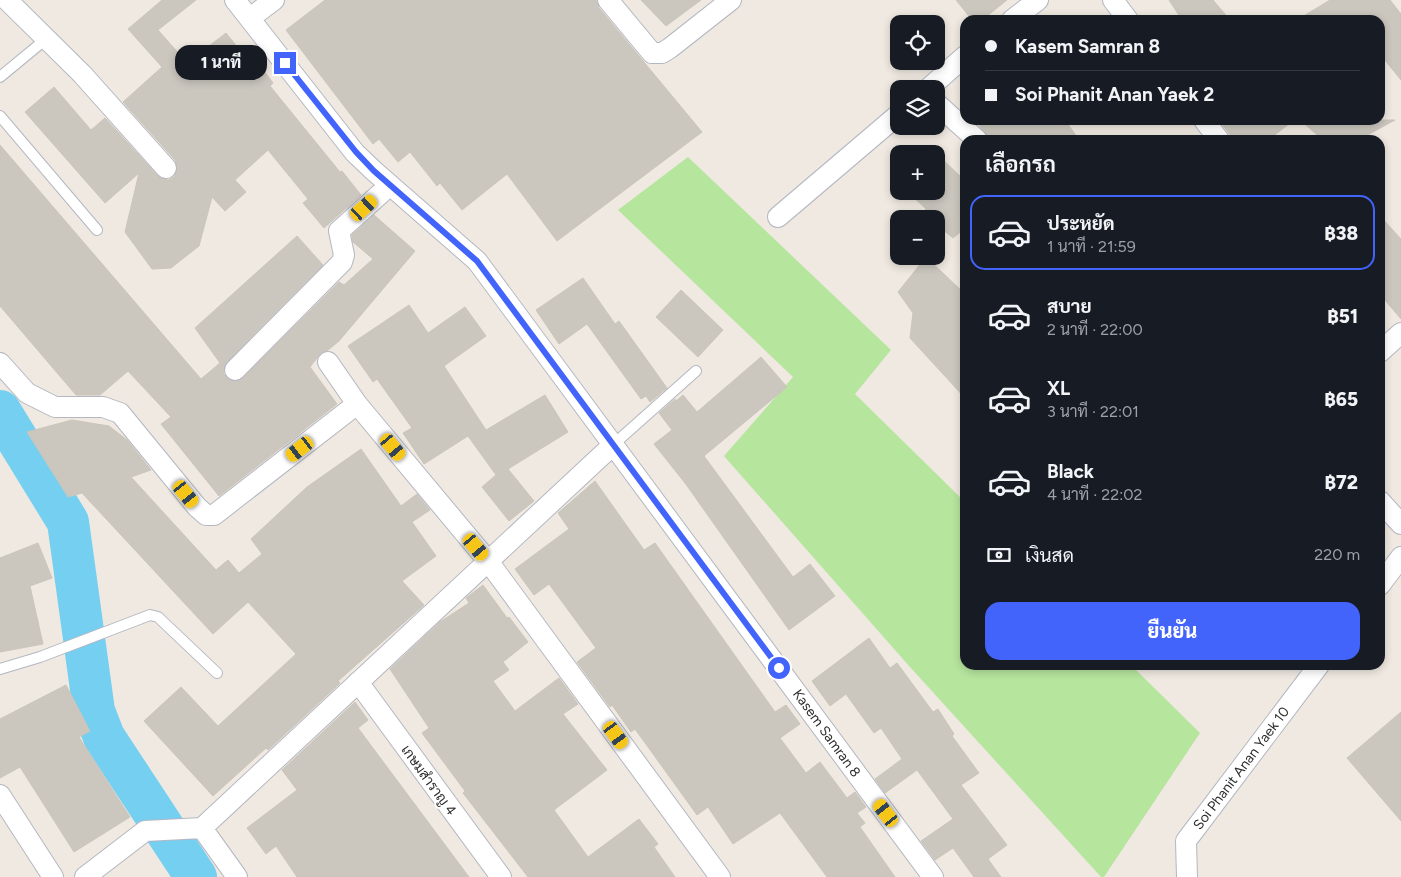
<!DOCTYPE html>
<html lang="th">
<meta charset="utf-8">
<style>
:root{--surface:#171b24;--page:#20242c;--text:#f1f3f6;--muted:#9ea1a6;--line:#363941;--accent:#4264fb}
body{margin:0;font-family:Figtree,Sarabun,sans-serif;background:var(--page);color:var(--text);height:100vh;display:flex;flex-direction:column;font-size:19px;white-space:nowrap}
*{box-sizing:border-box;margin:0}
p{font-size:16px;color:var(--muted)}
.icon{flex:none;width:28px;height:28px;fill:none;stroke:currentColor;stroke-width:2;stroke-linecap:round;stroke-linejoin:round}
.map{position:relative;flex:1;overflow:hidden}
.drawer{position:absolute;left:960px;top:135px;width:425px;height:535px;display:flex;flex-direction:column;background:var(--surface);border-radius:15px;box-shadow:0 2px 8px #0003}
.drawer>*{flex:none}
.guide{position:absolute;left:960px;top:15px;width:425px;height:110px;border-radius:15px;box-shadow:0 2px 8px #0003;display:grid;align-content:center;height:110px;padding:0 25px;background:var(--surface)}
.controls{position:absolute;left:890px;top:15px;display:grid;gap:10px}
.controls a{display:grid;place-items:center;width:55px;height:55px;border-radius:10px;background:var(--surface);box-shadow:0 2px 8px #0003;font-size:25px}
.end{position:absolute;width:22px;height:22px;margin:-11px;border:6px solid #4264fb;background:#fff;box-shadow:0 0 0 2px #fff}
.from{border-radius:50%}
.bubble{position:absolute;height:35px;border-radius:15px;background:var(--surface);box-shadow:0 2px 8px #0003;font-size:16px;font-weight:800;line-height:35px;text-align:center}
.car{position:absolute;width:15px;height:30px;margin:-15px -8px;border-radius:6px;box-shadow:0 0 4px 1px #0007;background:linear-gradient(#f5c518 24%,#345 0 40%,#f5c518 0 76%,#345 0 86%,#f5c518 0)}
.guide b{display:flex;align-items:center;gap:18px;height:48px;font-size:19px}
.guide b+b{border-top:1px solid var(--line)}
.guide i{width:12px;height:12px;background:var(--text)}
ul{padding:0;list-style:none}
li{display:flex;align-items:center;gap:15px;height:75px;margin:0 10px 8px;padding:0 15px;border:2px solid transparent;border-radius:15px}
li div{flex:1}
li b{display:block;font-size:19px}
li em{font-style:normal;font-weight:800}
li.current{border-color:var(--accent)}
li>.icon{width:45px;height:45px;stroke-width:1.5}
h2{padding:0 25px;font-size:22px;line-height:60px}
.pay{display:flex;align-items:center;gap:12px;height:55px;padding:0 25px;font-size:19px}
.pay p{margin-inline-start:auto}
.action{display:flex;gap:10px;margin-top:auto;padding:10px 25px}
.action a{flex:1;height:58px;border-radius:15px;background:var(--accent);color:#fff;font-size:20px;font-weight:800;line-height:58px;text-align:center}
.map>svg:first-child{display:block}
.green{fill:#b6e59e}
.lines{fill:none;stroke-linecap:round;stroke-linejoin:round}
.river{stroke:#75cff0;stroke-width:42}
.building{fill:#cbc7bf;stroke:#cbc5ba}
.lane-casing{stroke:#b4b7c1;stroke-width:12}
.street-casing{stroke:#b4b7c1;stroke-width:22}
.lane{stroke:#fff;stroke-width:10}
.street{stroke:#fff;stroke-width:20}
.route{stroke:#4264fb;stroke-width:6}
.labels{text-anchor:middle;stroke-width:4;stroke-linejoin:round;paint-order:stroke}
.street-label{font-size:14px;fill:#2e2e2e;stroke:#fff}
</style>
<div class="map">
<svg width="1401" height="877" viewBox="0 0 1401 877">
<rect width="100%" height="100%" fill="#efe9e1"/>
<path class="green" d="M 688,157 L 891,350 L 855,394 L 965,502 L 965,665 L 1131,665 L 1200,733 L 1104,877 L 1101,877 L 910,667 L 724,456 L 793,377 L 618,210 Z"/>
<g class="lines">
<path class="river" d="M 0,411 L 68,522 L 94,711 L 104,737 L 196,877"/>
</g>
<path class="building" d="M 162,0 L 196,0 L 158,30 L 187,63 L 226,33 L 251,64 L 256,60 L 273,83 L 270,86 L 340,172 L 342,171 L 361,195 L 324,228 L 303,203 L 308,199 L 268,150 L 235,180 L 246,192 L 225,211 L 212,197 L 199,246 L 171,268 L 152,269 L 125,232 L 139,173 L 105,203 L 25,112 L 54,87 L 91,130 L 105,118 L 158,176 L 168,180 L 174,177 L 177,171 L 175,160 L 123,102 L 162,67 L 128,29 Z
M 325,0 L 596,0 L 599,8 L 702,132 L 557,241 L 507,174 L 462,210 L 440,183 L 437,186 L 410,152 L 398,162 L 379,139 L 373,144 L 286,30 Z
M 641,0 L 701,0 L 666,26 Z
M 956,0 L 1007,0 L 982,20 L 972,20 Z
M 1169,0 L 1213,0 L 1230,20 L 1182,20 Z
M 1330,0 L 1390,0 L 1401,14 L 1401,80 L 1380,54 L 1380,20 L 1297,20 Z
M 975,120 L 1065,120 L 1079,140 L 991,140 Z
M 1219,120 L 1294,120 L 1268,140 L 1234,140 Z
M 1300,120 L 1395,120 L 1358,140 L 1323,140 Z
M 0,145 L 201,379 L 220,363 L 195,328 L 297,236 L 323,265 L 227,362 L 223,373 L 232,381 L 243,378 L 339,282 L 344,285 L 373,259 L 353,242 L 352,235 L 374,215 L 415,251 L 339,341 L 328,350 L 321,353 L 310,367 L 337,404 L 219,496 L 161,424 L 171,417 L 128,371 L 100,395 L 76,395 L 0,306 Z
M 936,153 L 965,181 L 965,228 L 953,238 L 936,224 L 936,219 L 930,219 L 923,213 L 926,209 L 907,191 L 936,191 Z
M 1380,216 L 1401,239 L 1401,319 L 1380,294 Z
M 926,257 L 965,294 L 965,398 L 910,338 L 913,313 L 898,292 Z
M 583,278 L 615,324 L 619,321 L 667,388 L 650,402 L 646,396 L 641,399 L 587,324 L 559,344 L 536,310 Z
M 681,290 L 723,330 L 698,357 L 656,317 Z
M 409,305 L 428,333 L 465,307 L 486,336 L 444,366 L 486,430 L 545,395 L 568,432 L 508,469 L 534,501 L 509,521 L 482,487 L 496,475 L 468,436 L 424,464 L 403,433 L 412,428 L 377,379 L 373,382 L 348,346 Z
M 761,357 L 787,387 L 704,456 L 793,577 L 810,564 L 835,596 L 789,630 L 685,483 L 654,444 L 672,430 L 659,413 L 675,399 L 676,401 L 683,395 L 697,412 Z
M 72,420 L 109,426 L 127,440 L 151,470 L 131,477 L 216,570 L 228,560 L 239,573 L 262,554 L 251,539 L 307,487 L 361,449 L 401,506 L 417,494 L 430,510 L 412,522 L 436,556 L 402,581 L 424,605 L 338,681 L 340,683 L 268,750 L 266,748 L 213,796 L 144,721 L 181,687 L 218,726 L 296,654 L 248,602 L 213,634 L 82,493 L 68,497 L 27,432 Z
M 595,481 L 644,550 L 655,543 L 775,712 L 786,705 L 800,724 L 780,738 L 806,773 L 820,762 L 847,798 L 855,792 L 866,807 L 857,813 L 865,823 L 860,827 L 895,877 L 827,877 L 780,813 L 733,844 L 708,807 L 697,815 L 635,729 L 631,732 L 612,705 L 610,707 L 577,662 L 596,648 L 549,584 L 534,595 L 515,569 L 569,529 L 558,513 Z
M 38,543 L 52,578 L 30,586 L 43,644 L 0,652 L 0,558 Z
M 483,585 L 507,618 L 509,617 L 528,642 L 503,662 L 509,670 L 493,681 L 515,711 L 559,678 L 578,704 L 563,714 L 607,770 L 554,810 L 588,857 L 639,819 L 658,844 L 654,847 L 675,877 L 528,877 L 463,793 L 465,791 L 422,733 L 429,728 L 390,669 L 440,622 L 469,603 L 466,598 Z
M 869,638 L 890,668 L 897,663 L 933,712 L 938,709 L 954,734 L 952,736 L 979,773 L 961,785 L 1007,845 L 988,859 L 1001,877 L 974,877 L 953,848 L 935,860 L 921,841 L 953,819 L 917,770 L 885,793 L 875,779 L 902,759 L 881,728 L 874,733 L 846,694 L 830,706 L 812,681 Z
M 66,685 L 90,731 L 79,737 L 130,817 L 74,852 L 20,767 L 0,778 L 0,719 Z
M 355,702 L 368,720 L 358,728 L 469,877 L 297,877 L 276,846 L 266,854 L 247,828 L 297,790 L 282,770 Z
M 1401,712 L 1401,821 L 1347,758 Z"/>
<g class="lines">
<g class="lane-casing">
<path id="lane" d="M 0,77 L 46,39
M 0,116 L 97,230
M 614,444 L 696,371
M 0,669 L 40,657 L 150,615 L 158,617 L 217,673"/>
</g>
<g class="street-casing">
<path id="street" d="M 7,0 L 82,74 L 166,168
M 235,0 L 355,153 L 374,171 L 477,261 L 933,877
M 608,0 L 652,53 L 662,53 L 670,48 L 731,0
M 1113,0 L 1128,20
M 250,18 L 274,0
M 1012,20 L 1038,0
M 928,89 L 965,56
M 936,103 L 977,140
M 1204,120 L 1219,140
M 778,217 L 899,114
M 1380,352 L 1401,333
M 328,362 L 357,404
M 0,363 L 27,393 L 55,407 L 103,407 L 120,413 L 197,507 L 206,515 L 214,515 L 357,404 L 488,561 L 720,877
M 235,370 L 342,262 L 344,255 L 339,231 L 390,185
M 1380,501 L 1401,524
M 1380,585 L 1401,557
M 358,682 L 501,877
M 0,795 L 53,877
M 202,828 L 237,877
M 85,877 L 145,831 L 202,828 L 614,444
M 1187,877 L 1186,841 L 1319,665"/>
</g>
<use href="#lane" class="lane"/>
<use href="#street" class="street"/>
</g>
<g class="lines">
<path class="route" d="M 285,63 L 356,152 L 374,171 L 477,261 L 779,668"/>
</g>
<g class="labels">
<g class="street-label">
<text transform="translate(827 733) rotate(54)" y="5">Kasem Samran 8</text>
<text transform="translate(1241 768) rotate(-53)" y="5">Soi Phanit Anan Yaek 10</text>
<text transform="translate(429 780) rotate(54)" y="5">เกษมสำราญ 4</text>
</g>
</g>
</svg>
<div class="controls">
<a><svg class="icon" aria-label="locate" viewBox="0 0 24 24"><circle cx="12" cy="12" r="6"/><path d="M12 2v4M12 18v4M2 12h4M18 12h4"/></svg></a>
<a><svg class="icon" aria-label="layers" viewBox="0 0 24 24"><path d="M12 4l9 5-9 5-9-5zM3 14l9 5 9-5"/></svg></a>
<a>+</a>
<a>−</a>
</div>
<i class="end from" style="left:779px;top:668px"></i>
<i class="end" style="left:285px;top:63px"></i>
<div class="bubble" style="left:175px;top:45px;width:92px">1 นาที</div>
<i class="car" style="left:364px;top:208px;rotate:48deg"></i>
<i class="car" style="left:393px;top:447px;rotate:140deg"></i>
<i class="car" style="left:300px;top:449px;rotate:232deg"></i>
<i class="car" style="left:186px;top:494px;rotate:141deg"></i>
<i class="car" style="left:476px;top:547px;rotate:140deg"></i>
<i class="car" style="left:616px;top:735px;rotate:144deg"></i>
<i class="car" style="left:886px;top:813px;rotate:323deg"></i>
<div class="guide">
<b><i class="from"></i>Kasem Samran 8</b>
<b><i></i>Soi Phanit Anan Yaek 2</b>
</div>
<section class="drawer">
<h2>เลือกรถ</h2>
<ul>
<li class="current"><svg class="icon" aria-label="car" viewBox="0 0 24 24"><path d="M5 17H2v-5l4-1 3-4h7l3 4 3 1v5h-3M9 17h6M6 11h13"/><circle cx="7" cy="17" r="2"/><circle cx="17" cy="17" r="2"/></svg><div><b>ประหยัด</b><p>1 นาที · 21:59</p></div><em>฿38</em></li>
<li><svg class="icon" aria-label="car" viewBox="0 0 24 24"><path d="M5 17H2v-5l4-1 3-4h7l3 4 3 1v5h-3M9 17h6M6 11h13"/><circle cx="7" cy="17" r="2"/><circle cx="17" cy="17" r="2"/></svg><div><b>สบาย</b><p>2 นาที · 22:00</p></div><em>฿51</em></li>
<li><svg class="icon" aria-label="car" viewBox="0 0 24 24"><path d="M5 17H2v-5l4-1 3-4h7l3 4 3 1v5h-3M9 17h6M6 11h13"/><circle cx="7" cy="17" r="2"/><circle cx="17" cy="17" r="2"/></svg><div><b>XL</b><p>3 นาที · 22:01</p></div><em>฿65</em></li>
<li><svg class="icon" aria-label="car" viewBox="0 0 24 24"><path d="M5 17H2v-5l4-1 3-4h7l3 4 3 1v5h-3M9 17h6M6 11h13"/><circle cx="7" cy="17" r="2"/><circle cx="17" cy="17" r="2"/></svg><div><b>Black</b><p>4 นาที · 22:02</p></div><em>฿72</em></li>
</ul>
<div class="pay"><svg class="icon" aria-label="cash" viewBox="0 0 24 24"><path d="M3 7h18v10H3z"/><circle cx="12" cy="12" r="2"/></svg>เงินสด<p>220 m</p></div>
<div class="action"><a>ยืนยัน</a></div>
</section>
</div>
